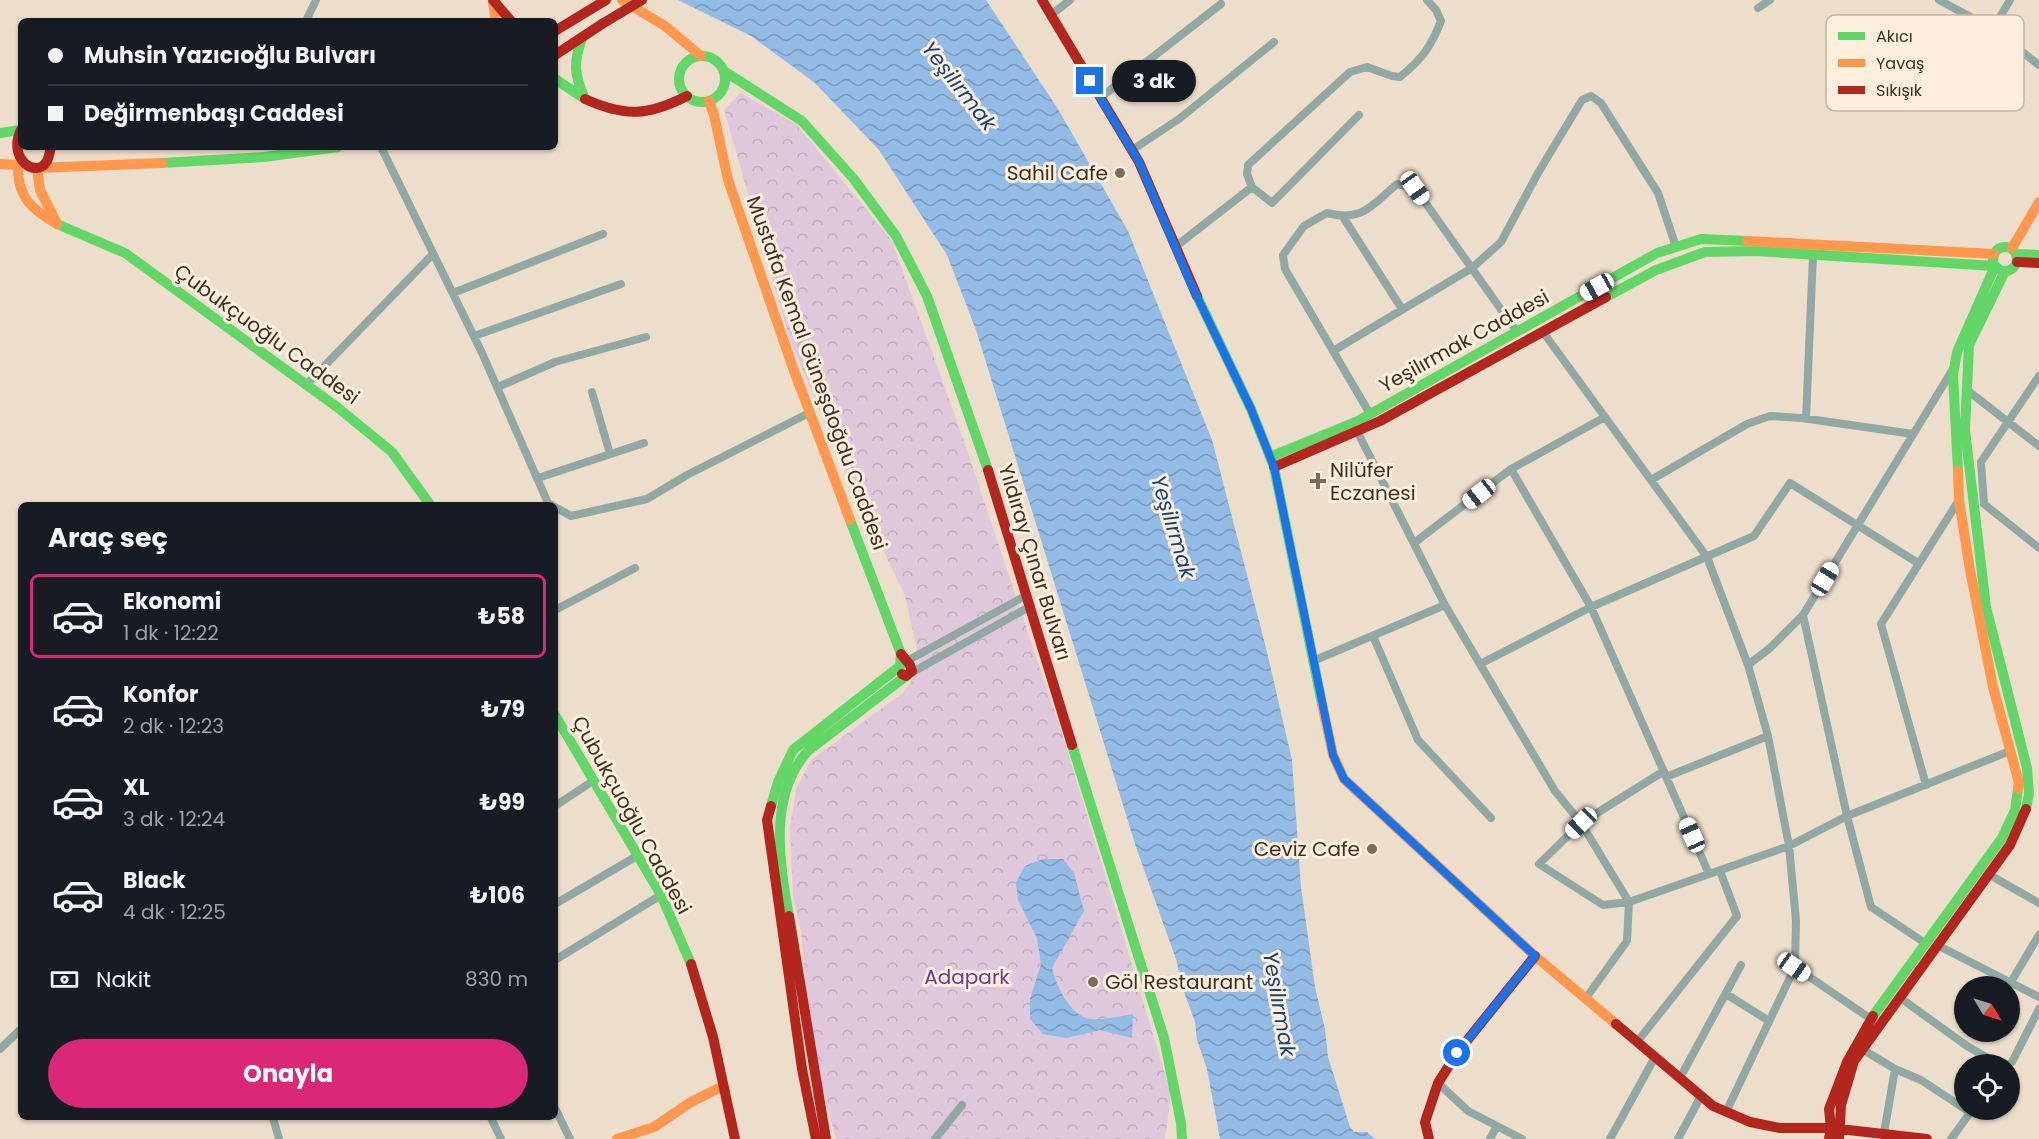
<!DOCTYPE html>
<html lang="tr">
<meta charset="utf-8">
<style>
:root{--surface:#171b24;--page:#20242c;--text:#f1f3f6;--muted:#9ea1a6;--line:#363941;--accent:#db2777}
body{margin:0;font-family:Poppins,sans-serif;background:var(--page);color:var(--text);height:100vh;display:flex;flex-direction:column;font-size:22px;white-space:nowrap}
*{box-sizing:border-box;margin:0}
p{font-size:20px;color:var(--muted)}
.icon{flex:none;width:33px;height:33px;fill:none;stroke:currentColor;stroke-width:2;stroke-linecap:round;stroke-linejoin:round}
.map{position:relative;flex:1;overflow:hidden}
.sheet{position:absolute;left:18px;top:502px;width:540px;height:618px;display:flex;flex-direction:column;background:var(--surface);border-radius:9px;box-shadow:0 2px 4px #0004}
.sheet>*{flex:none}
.hud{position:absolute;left:18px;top:18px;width:540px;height:132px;border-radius:9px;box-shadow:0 2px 4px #0004;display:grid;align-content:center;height:132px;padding:0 30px;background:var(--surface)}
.needle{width:39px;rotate:128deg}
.buttons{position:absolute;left:1954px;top:976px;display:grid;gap:12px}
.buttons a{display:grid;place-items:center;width:66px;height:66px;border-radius:50%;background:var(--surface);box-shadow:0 2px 4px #0004;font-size:30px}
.end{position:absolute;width:27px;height:27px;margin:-14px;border:8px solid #1a73e8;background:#fff;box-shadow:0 0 0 3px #fff}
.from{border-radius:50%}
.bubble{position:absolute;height:42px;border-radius:21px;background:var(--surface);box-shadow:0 2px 4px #0004;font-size:20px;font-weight:700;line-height:42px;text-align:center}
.car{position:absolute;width:18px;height:36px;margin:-18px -9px;border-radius:8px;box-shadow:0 0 4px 2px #0007;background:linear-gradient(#fff 24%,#345 0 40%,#fff 0 76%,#345 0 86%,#fff 0)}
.hud b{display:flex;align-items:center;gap:21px;height:57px;font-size:22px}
.hud b+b{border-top:2px solid var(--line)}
.hud i{width:15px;height:15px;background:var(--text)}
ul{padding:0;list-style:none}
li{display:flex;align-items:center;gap:18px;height:84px;margin:0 12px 9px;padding:0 18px;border:3px solid transparent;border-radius:9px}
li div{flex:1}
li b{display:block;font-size:22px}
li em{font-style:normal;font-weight:700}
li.selected{border-color:var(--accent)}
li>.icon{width:54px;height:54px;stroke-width:1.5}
h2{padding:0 30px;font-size:27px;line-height:72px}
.pay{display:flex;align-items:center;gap:15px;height:66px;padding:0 30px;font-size:22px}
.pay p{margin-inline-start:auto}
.button{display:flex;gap:12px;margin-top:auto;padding:12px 30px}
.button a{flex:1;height:69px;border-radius:36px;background:var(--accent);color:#fff;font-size:24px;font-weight:700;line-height:69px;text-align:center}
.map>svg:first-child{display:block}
.park{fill:url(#park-crowns)}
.water{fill:url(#water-waves)}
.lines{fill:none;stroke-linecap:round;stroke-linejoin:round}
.street{stroke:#92a8a4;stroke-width:8}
.fast{stroke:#63d668;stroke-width:10}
.slow{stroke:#ff974d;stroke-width:10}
.jam{stroke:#b3261e;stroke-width:10}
.jam-bridge{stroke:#b3261e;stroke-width:10}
.route{stroke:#1a73e8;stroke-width:8}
.poi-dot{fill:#7b6c5b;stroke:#fdeedd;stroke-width:2}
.labels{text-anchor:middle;stroke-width:6;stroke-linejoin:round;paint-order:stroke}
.poi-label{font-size:20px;fill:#3e2f1e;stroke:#fdeedd;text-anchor:end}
.street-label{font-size:20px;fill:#3e2f1e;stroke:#fdeedd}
.park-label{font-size:20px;fill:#713793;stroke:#fdeedd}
.water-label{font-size:21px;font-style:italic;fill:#164470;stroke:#fdeedd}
.key{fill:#fdeedd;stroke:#c4b5a4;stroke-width:1.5}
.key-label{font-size:16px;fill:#3e2f1e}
</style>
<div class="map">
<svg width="2039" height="1139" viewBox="0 0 2039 1139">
<defs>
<pattern id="park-crowns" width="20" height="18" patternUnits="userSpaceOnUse" patternTransform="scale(1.5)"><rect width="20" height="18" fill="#e0c8dc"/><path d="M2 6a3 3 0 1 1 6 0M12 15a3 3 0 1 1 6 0" fill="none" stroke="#c1acbc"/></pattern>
<pattern id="water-waves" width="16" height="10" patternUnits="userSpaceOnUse" patternTransform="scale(1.5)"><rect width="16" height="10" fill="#92bbe6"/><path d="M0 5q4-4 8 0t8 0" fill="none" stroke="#7998ba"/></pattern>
</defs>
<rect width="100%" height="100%" fill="#edddcb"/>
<path class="park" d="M 741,93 L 797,125 L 892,241 L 962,435 L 1066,746 L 1171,1094 L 1165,1139 L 836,1139 L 812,1051 L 801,931 L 793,897 L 790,828 L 796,789 L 811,760 L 904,692 L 913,678 L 919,659 L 905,596 L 844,468 L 790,340 L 724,110 Z"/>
<path class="water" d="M 678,0 L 986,0 L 1058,109 L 1128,231 L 1212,440 L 1266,648 L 1292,760 L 1301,887 L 1315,987 L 1325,1029 L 1328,1057 L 1350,1127 L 1354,1132 L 1367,1132 L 1375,1139 L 1220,1139 L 1207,1069 L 1197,1040 L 1195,1022 L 1180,981 L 1177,962 L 1136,847 L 976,330 L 947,255 L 879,150 L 815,83 L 751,36 Z
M 1043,859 L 1063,859 L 1074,873 L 1084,911 L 1052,968 C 1056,985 1068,1011 1086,1018 C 1096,1022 1121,1016 1133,1014 L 1132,1038 L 1100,1030 L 1067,1038 L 1043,1034 L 1030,1019 L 1030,999 L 1041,964 L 1037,938 L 1018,900 L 1016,882 L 1025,866 Z"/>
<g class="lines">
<path class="street" d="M 1939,0 L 1993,29 L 2039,65
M 1758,8 L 1770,0
M 1051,15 L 1070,0
M 306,21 L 316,0
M 1993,29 L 2010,0
M 1100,98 L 1221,4
M 381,147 L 482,353 L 548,503 L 553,506
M 1132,150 L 1179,119 L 1274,42
M 1252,187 L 1247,174 L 1248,165 L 1350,72 L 1367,67 L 1392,76 L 1400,77 C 1422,59 1431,47 1441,21 L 1436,10 L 1427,0
M 1343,217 L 1402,309
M 1175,247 L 1252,187 L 1272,203 L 1359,115
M 453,293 L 603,234
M 1543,332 L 1707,557 L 1748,665 L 1768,736 L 1789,846 L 1796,920 L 1795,967 L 1726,1112
M 474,336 L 621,284
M 1333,351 L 1472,268 L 1501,242 L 1538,173 L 1582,100 L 1591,96 L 1601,103 L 1658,193 L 1676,247
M 2039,376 L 1981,462 L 1984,504 L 2039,548
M 306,385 L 433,254
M 498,387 L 555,362 L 646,337
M 1967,390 L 2039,446
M 592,392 L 610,454
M 1370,414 L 1285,269 L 1283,255 L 1304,226 L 1327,213 C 1363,222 1372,205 1397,184 L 1415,188 L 1517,332
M 1806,419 L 1813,255
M 1357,431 L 1445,605 L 1555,791 L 1581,823 L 1629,902 L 1627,941 L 1586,998
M 1511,469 L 1591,607 L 1709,874
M 538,478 L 644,443
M 1651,480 L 1747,424 L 1770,416 L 1802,418 L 1913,434
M 555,507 L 571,516 L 647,499 L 687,475 L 809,413
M 1414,543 L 1511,469 L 1605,417
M 555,610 L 635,568
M 1373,636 L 1418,740 L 1491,818
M 907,661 L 1027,595
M 1313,661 L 1445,605
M 1480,664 L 1591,607 L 1754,536 L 1790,483 L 1918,563
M 1748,665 L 1770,648 L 1803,615
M 911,673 L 1031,606
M 1664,771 L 1581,823 L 1539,864 L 1603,905 L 1629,902 L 1789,846 L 1847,816 L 2010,751
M 1666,777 L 1768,736
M 1926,785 L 1881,624 L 1959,500
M 555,806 L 593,781
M 1988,874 L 2039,903
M 555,904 L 637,856
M 1925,943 L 1871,907 L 1847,816 L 1803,615 L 1953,369
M 1937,945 L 2039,997
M 555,960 L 661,895
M 1795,967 L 1871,1019
M 2011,982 L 2039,935
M 1726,994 L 1769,1021
M 1899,997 L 1967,1046 L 2000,1065
M 1637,1042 L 1737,916 L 1720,871
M 0,1049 L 21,1029
M 1862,1049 L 1895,1069 L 1921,1080 L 1965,1109
M 2008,1065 L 2012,1062 L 2039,1009
M 1680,1078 L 1741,965
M 1438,1083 L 1468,1111 L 1522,1139
M 555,1108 L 570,1139
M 273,1118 L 279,1139
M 491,1118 L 501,1139
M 1884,1133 L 1895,1069
M 935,1139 L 962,1105
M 1490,1139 L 1497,1126
M 1610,1139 L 1655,1057
M 1678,1139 L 1701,1096
M 1951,1139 L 1972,1110"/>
<path class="fast" d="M679 79a23 23 0 1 1 46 0a23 23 0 1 1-46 0Z
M 724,71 L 802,121 L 853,178 L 896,236 L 927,296 L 988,470
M 555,79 L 585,99 C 574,74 573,64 582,38
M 0,133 L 20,130
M 162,163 L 264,157 L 338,147
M 57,224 L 125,253 L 337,407 L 392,452 L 431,506
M1993 259a12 12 0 1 1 24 0a12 12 0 1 1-24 0Z
M 2017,254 L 2039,255
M 2005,271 L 1969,345 L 1965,430 L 1986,607 L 2027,768 L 2029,794 L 2026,809
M 1197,296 L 1251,409 L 1274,467 L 1322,704
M 1606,297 L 1656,270 L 1705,252 L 1756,251 L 1995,266 L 1957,352 L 1953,375 L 1958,471
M 1270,457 L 1356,422 L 1657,253 L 1701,239 L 1747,241
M 555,715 L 661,895 L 691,964
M 1072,745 L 1164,1038 L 1181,1123 L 1182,1139
M 771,806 L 778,782 L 793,750 L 900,666 L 901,654 L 850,520
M 789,916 C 779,863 768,793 809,750 L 906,676
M 1873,1016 L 2002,838 L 2015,810 L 2018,789"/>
<path class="slow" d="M 622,0 L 665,26 L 701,56
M 493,3 L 496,21
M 709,101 L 714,115 L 728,180 L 793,368 L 850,520
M 0,164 L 18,165 C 17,197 31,209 57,224 L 40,190 L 37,168 L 162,163
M 1747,241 L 1994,254
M 2012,248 L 2039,202
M 1958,471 L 1959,500 L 1970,570 L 1993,687 L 2019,783 L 2018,789
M 1322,704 L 1333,755 L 1344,779 L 1535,956 L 1616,1024
M 617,1139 L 654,1127 L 691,1102 L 723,1086"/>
<path class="jam" d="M 493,0 L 511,21
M 1042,0 L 1139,162 L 1197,296
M 555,31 L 606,0
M 555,55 L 602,24
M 585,99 C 625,117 648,116 687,96
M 21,130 C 7,158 36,180 47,161 C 49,157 50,151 51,147
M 2017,262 L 2039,263
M 1274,467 L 1380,421 L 1606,297
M 988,470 L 1072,745
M 901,654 L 910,665 L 912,671 L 906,676 L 902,674
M 771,806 L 767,820 L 802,1069 L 816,1139
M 789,916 L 826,1139
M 691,964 L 713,1037 L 735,1139
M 1616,1024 L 1713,1106 L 1750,1122 L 1780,1128 L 1831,1128 L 1927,1139
M 1429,1139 L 1425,1122 L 1438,1083 L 1457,1053 L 1535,956
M 1829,1139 L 1831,1128 L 1829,1109 L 1847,1062 L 1873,1016
M 1839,1139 L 1841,1105 L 1854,1061 L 2010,845 L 2026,809"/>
<path class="jam-bridge" d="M 602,24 L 642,0"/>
</g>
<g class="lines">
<path class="route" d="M 1090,81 L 1139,162 L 1190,282 L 1251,409 L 1274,467 L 1333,755 L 1344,779 L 1535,956 L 1457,1053"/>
</g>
<g class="poi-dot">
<circle cx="1120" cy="173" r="6"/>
<path d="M1315 472h6v6h6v6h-6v6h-6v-6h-6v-6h6z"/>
<circle cx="1372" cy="849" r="6"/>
<circle cx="1093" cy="982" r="6"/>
</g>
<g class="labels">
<g class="poi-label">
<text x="1108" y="180">Sahil Cafe</text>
<text x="1330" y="477" text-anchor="start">Nilüfer<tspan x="1330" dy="23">Eczanesi</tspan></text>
<text x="1360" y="856">Ceviz Cafe</text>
<text x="1105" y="989" text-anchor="start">Göl Restaurant</text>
</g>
<g class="street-label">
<text transform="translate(267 334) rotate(36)" y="7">Çubukçuoğlu Caddesi</text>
<text transform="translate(1464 341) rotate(-29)" y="7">Yeşilırmak Caddesi</text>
<text transform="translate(817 373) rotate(70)" y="7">Mustafa Kemal Güneşdoğdu Caddesi</text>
<text transform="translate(1035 562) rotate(73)" y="7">Yıldıray Çınar Bulvarı</text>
<text transform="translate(632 815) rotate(61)" y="7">Çubukçuoğlu Caddesi</text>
</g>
<g class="park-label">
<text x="967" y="984">Adapark</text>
</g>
<g class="water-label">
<text transform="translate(959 86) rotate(52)" y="7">Yeşilırmak</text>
<text transform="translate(1173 527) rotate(73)" y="7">Yeşilırmak</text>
<text transform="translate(1279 1004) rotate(80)" y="7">Yeşilırmak</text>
</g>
</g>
<rect x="1826" y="15" width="198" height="96" rx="9" class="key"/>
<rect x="1838" y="32" width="27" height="8" fill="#63d668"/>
<rect x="1838" y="59" width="27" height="8" fill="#ff974d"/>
<rect x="1838" y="86" width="27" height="8" fill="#b3261e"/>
<g class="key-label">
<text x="1876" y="42">Akıcı</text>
<text x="1876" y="69">Yavaş</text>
<text x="1876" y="96">Sıkışık</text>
</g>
</svg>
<div class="buttons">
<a><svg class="needle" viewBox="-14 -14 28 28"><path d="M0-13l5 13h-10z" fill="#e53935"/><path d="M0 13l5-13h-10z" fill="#9ea1a6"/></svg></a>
<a><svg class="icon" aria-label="locate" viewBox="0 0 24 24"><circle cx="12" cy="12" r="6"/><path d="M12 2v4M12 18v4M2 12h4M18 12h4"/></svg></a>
</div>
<i class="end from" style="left:1457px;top:1053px"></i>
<i class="end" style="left:1090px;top:81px"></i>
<div class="bubble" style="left:1112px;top:60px;width:84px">3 dk</div>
<i class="car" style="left:1415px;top:188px;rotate:145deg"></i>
<i class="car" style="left:1597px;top:287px;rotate:241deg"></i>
<i class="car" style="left:1479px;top:494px;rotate:232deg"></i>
<i class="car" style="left:1825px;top:579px;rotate:31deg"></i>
<i class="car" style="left:1581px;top:823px;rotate:226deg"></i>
<i class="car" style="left:1692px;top:835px;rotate:336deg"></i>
<i class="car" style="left:1794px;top:967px;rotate:125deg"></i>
<div class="hud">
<b><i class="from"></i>Muhsin Yazıcıoğlu Bulvarı</b>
<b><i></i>Değirmenbaşı Caddesi</b>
</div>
<section class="sheet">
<h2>Araç seç</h2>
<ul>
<li class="selected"><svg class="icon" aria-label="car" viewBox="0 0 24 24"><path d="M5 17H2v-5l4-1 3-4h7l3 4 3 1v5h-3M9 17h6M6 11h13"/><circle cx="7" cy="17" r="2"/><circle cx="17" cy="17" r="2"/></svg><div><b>Ekonomi</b><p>1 dk · 12:22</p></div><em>₺58</em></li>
<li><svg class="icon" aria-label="car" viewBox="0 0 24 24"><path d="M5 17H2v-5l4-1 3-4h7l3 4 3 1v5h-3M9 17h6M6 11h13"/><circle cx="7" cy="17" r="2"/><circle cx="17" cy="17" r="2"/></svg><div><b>Konfor</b><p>2 dk · 12:23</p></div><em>₺79</em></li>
<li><svg class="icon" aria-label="car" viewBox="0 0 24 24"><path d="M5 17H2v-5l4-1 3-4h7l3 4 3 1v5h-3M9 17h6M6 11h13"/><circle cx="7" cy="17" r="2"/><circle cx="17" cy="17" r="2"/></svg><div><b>XL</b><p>3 dk · 12:24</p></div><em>₺99</em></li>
<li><svg class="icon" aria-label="car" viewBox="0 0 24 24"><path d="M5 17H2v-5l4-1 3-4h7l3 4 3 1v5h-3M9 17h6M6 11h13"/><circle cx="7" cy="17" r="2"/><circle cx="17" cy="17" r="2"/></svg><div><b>Black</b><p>4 dk · 12:25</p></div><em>₺106</em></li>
</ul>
<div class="pay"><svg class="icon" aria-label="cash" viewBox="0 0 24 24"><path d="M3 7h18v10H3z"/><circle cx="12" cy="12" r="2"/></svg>Nakit<p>830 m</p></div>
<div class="button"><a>Onayla</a></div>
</section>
</div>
